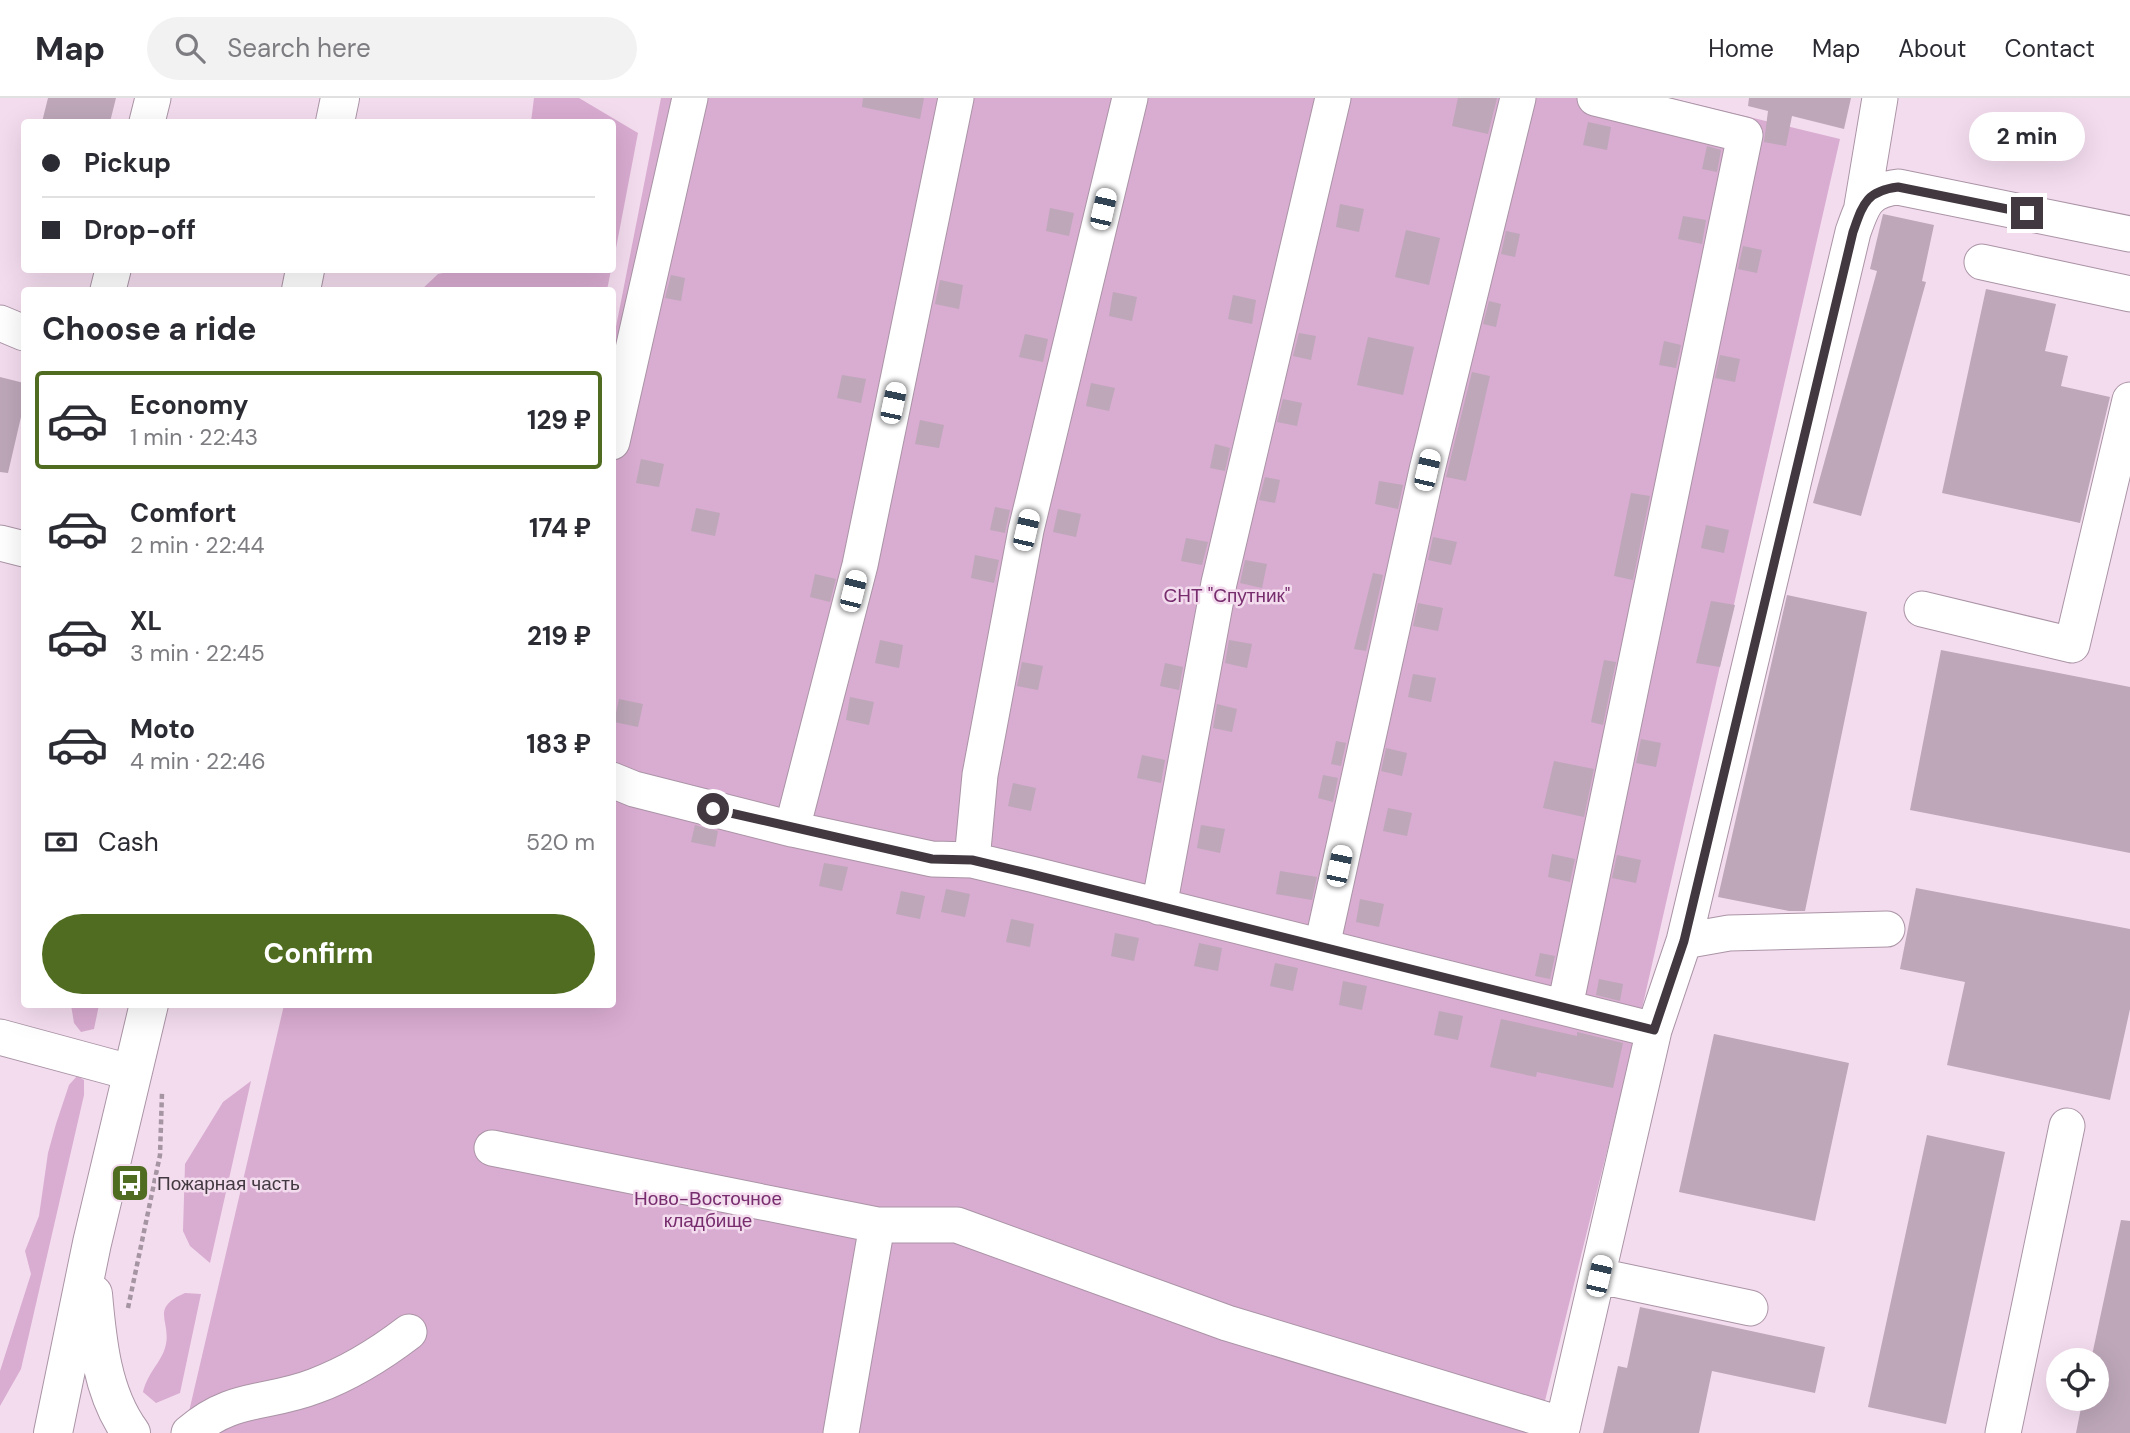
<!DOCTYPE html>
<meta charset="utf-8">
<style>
:root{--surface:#fff;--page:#f2f2f3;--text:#2b2b33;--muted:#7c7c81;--line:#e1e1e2;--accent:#506c20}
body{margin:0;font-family:"DM Sans",sans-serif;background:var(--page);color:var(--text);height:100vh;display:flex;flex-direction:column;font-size:26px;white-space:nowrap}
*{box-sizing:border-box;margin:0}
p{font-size:23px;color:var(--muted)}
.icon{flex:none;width:38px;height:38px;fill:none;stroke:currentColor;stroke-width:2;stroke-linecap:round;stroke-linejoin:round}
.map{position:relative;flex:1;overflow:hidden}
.side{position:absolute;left:21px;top:189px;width:595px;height:721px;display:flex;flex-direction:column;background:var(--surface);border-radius:7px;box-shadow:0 7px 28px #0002}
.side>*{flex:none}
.guide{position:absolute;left:21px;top:21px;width:595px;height:154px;border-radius:7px;box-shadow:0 7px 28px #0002;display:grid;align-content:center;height:154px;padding:0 21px;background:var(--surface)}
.buttons{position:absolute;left:2046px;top:1250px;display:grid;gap:14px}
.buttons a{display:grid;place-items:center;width:63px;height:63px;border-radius:50%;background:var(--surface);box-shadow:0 7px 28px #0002;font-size:35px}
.end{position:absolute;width:32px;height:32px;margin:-16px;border:9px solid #423940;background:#fff;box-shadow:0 0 0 4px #fff}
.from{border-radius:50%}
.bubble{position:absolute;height:49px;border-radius:24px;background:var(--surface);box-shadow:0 7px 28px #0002;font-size:23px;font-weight:700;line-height:49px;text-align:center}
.car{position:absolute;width:21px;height:42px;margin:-21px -10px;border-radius:9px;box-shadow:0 0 5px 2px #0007;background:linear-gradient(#fff 24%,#345 0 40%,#fff 0 76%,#345 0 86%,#fff 0)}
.guide b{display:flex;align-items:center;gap:24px;height:66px;font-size:26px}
.guide b+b{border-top:2px solid var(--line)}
.guide i{width:18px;height:18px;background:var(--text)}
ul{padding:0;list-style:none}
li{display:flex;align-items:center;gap:21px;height:98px;margin:0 14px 10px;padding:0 7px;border:4px solid transparent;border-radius:7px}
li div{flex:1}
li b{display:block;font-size:26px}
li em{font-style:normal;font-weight:700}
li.current{border-color:var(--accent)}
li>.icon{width:63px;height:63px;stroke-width:1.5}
h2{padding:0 21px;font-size:32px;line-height:84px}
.pay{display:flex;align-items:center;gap:18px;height:77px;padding:0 21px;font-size:26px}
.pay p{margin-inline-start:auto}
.button{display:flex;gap:14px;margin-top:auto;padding:14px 21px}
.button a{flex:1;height:80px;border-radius:42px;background:var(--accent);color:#fff;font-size:28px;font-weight:700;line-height:80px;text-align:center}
header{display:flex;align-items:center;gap:42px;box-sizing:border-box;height:98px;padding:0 35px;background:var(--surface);border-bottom:2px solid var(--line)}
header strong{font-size:33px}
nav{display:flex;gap:38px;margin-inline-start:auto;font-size:24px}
.search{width:490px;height:63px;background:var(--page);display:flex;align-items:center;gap:18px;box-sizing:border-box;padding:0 24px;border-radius:38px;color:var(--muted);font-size:26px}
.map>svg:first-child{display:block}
.green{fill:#d9acd1}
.building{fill:#bda7b9}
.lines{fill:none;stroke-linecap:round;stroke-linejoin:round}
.minor-casing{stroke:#aa94a6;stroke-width:37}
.major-casing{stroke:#aa94a6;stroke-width:40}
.path{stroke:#a594a2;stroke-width:4.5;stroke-dasharray:5 3.5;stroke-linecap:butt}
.minor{stroke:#fff;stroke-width:35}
.major{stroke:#fff;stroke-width:38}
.route{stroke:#423940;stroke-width:9}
.labels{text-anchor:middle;stroke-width:5;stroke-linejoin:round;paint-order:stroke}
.park-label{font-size:19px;fill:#762c6d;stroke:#f3dcee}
.poi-label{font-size:19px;fill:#423940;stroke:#f3dcee;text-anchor:start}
</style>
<header>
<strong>Map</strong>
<div class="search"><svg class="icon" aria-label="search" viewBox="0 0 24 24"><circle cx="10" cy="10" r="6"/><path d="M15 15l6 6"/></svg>Search here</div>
<nav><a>Home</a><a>Map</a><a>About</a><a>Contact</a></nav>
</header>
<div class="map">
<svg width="2130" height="1335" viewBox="0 0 2130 1335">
<rect width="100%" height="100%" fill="#f3dcee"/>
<path class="green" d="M 534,0 L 579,0 L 638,35 L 613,166 L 612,24 L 531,24 Z
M 661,0 L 1671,0 L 1840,41 L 1638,928 L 1537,1335 L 184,1335 L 284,907 L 612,906 L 613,244 Z
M 458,172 L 611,172 L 607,192 L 421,192 L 438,176 Z
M 71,907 L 99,907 L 94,931 L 81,934 L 74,925 Z
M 77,978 L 84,982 L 84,997 L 21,1271 L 0,1308 L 0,1273 L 31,1176 L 25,1153 L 39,1118 L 48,1055 L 56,1026 L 69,987 Z
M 251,983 L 210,1165 L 190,1148 L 183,1133 L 185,1066 L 223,1004 Z
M 185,1195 L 201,1196 L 180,1295 L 156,1305 L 143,1294 C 148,1274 160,1266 165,1250 C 173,1224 148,1211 185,1195 Z"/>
<path class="building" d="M 48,0 L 116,0 L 110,24 L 42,24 Z
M 863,0 L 924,0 L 920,21 L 862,9 Z
M 1458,0 L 1497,0 L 1488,36 L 1452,28 Z
M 1749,0 L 1851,0 L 1844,31 L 1792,18 L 1786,48 L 1764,44 L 1768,13 L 1748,8 Z
M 1588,24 L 1611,29 L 1607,52 L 1583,47 Z
M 1707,48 L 1721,52 L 1717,74 L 1702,71 Z
M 1340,106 L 1364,111 L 1359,134 L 1336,129 Z
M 1050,110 L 1074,115 L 1069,138 L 1046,133 Z
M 1883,116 L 1934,127 L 1922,183 L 1926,184 L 1861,418 L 1813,405 L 1877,173 L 1870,171 Z
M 1683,118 L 1706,122 L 1702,146 L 1678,141 Z
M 1406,132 L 1440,140 L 1429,187 L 1395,179 Z
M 1506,133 L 1520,136 L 1515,159 L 1501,156 Z
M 1743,148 L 1762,152 L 1757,175 L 1738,171 Z
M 671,177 L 685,180 L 681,203 L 665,200 Z
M 940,182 L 963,187 L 959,211 L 935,206 Z
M 1986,191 L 2056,206 L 2045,253 L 2068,258 L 2061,288 L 2110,299 L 2080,425 L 1942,395 Z
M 1113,194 L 1137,199 L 1132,223 L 1109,218 Z
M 1233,197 L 1256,202 L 1252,226 L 1228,221 Z
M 1489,203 L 1501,206 L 1496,229 L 1483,226 Z
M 1299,235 L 1316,238 L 1311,262 L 1293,258 Z
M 1025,236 L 1048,241 L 1043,264 L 1019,259 Z
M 1368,239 L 1414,249 L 1403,297 L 1357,287 Z
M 1664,243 L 1681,247 L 1676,270 L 1659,267 Z
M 1720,257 L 1740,261 L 1735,284 L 1715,280 Z
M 1472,274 L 1490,278 L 1466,383 L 1446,379 Z
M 842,277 L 866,281 L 861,305 L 837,300 Z
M 0,279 L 24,285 L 24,306 L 8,375 L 0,374 Z
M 1091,285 L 1115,290 L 1109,313 L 1086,308 Z
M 1283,301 L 1302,305 L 1297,328 L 1277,324 Z
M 920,322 L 944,327 L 939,350 L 915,346 Z
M 1215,346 L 1230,350 L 1225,373 L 1210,370 Z
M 641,361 L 664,366 L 659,389 L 636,385 Z
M 1265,379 L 1280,382 L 1275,405 L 1259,402 Z
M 1379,383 L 1403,387 L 1398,411 L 1375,406 Z
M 1631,395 L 1650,398 L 1633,482 L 1614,478 Z
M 995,409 L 1010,412 L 1005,435 L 990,432 Z
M 696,410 L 720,415 L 715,438 L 691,433 Z
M 1058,411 L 1081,416 L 1076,439 L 1053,434 Z
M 1706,427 L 1729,432 L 1724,455 L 1701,450 Z
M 1433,439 L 1457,444 L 1451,467 L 1428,462 Z
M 1186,440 L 1208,444 L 1202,467 L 1181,463 Z
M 975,457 L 999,462 L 994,485 L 971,480 Z
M 1245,462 L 1267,466 L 1262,490 L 1240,485 Z
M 1373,475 L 1383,477 L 1366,553 L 1354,551 Z
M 815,476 L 836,481 L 830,504 L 810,499 Z
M 1787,497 L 1867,514 L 1805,813 L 1789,813 L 1718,799 Z
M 1711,503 L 1735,507 L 1720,569 L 1696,565 Z
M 1418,505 L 1443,510 L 1438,533 L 1413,528 Z
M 880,542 L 903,547 L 899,570 L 875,565 Z
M 1229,542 L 1252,546 L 1247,570 L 1225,565 Z
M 1941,552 L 2130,589 L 2130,755 L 1910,712 Z
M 1604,562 L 1616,564 L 1603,627 L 1591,624 Z
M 1022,564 L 1043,568 L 1038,592 L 1017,588 Z
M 1165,565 L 1183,569 L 1179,592 L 1160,588 Z
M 1413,576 L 1436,580 L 1431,604 L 1408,599 Z
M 850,599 L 874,604 L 869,627 L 846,622 Z
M 619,601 L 643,606 L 638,629 L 614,624 Z
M 1217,606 L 1237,611 L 1232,634 L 1213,630 Z
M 1641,641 L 1661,645 L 1656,669 L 1636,665 Z
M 1336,643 L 1346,645 L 1341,668 L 1331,666 Z
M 1386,650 L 1407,655 L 1402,678 L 1381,673 Z
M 1142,657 L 1165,662 L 1161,685 L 1137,680 Z
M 1554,663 L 1594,671 L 1584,719 L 1543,710 Z
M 1323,677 L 1338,680 L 1333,704 L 1318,700 Z
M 1013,685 L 1036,690 L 1031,713 L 1008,708 Z
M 1388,710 L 1412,715 L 1407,738 L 1383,733 Z
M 695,727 L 718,733 L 715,749 L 691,744 Z
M 1201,727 L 1225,731 L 1220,755 L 1197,750 Z
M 1552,756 L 1575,761 L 1570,784 L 1548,779 Z
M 1617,757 L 1641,762 L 1636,785 L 1612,780 Z
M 824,765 L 848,769 L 842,793 L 819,788 Z
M 1280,773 L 1317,779 L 1312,802 L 1276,796 Z
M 1916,790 L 2130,831 L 2130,911 L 2110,1002 L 1947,967 L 1965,884 L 1900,871 Z
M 946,791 L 970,796 L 965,819 L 941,814 Z
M 901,793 L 925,798 L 920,821 L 896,816 Z
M 1360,801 L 1384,806 L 1379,829 L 1356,824 Z
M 1011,821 L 1034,826 L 1030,849 L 1006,844 Z
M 1115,835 L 1139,840 L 1134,863 L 1111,858 Z
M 1199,845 L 1222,850 L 1218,873 L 1194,868 Z
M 1540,855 L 1555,858 L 1550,881 L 1535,878 Z
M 1275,865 L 1298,870 L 1293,893 L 1270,888 Z
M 1599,881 L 1623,886 L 1620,903 L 1596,897 Z
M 1343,883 L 1367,888 L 1362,912 L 1339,907 Z
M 1439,913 L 1463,918 L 1458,942 L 1434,937 Z
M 1501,921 L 1577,938 L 1577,934 L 1623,945 L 1613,990 L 1537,974 L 1536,979 L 1490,969 Z
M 1714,936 L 1849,965 L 1815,1123 L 1679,1094 Z
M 1927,1037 L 2005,1054 L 1946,1326 L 1868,1309 Z
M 2121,1122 L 2130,1123 L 2130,1335 L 2076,1335 L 2083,1300 L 2096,1300 L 2096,1262 L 2091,1262 Z
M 1640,1209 L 1825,1249 L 1815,1295 L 1712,1273 L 1699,1335 L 1603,1335 L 1618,1268 L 1627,1270 Z"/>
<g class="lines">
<g class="minor-casing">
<path id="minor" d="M 147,24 L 153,0
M 1862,108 L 1880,0
M 1982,164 L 2130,196
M 108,192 L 113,172
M 0,225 L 24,235
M 612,344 L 690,0
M 0,445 L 24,451
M 1922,511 L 2072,547 L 2130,302
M 612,682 L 634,691 L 792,731 L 932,761 L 972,762 L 1031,776 L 1654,932
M 792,731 L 860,467 L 956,0
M 972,762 L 980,677 L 1026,432 L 1130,0
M 1159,809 L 1219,485 L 1333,0
M 1684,843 L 1729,835 L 1887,831
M 1322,848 L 1427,372 L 1518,0
M 1565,909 L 1745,37 L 1595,0
M 0,939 L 133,975
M 492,1050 L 877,1127 L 957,1127 L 1227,1225 L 1563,1327
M 1599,1178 L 1750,1210
M 189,1335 C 233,1297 266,1307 315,1288 C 350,1275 379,1257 409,1234
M 841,1335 L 877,1127
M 1561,1335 L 1654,932 L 1684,843 L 1853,134 C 1863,106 1866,93 1898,89 L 2130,136
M 2003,1335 L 2067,1028"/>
</g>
<g class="major-casing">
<path id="major" d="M 335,24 L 340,0
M 301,192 L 305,172
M 93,1196 C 97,1242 102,1296 131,1335
M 53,1335 L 92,1145 L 149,906"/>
</g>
<path class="path" d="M 128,1210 L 160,1057 L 162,995"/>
<use href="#minor" class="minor"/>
<use href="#major" class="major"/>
</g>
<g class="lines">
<path class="route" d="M 713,711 L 932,761 L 972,762 L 1031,776 L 1654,932 L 1684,843 L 1853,134 C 1863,106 1866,93 1898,89 L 2027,115"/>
</g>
<defs>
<g id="bus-square" transform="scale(2.0125)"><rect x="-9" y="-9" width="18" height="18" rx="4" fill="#506c20" stroke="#f3dcee"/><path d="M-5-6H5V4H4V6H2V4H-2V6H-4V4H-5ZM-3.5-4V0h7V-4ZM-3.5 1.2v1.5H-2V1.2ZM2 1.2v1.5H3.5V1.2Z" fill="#fff"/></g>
</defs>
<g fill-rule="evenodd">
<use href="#bus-square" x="130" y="1085"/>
</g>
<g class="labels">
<g class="park-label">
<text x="1227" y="504">СНТ "Спутник"</text>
<text x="708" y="1107">Ново-Восточное<tspan x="708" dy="22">кладбище</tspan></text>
</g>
<g class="poi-label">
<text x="157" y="1092">Пожарная часть</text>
</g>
</g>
</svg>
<div class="buttons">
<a><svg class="icon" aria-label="locate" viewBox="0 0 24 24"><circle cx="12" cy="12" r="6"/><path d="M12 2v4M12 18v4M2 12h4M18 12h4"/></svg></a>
</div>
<i class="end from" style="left:713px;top:711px"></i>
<i class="end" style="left:2027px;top:115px"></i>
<div class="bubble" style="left:1969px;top:14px;width:116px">2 min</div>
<i class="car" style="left:1103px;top:111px;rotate:13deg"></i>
<i class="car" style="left:893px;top:305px;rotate:12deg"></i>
<i class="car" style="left:1427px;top:372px;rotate:13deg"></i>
<i class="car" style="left:1026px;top:432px;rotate:13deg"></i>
<i class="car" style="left:853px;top:493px;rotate:14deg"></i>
<i class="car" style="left:1339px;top:768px;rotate:12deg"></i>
<i class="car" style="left:1599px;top:1178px;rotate:13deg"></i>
<div class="guide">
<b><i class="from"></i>Pickup</b>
<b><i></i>Drop-off</b>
</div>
<section class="side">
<h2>Choose a ride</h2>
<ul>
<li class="current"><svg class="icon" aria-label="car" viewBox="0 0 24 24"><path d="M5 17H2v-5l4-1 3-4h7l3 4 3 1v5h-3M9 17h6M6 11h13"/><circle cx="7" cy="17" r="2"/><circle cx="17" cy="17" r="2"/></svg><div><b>Economy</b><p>1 min · 22:43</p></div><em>129 ₽</em></li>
<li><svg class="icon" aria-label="car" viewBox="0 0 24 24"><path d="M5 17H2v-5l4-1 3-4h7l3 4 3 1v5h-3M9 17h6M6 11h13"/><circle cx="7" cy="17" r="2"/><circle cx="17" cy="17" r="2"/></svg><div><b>Comfort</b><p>2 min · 22:44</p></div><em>174 ₽</em></li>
<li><svg class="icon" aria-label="car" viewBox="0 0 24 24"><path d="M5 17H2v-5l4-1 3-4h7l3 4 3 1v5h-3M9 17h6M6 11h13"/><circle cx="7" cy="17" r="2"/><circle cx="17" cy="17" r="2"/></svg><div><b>XL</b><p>3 min · 22:45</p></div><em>219 ₽</em></li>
<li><svg class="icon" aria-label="car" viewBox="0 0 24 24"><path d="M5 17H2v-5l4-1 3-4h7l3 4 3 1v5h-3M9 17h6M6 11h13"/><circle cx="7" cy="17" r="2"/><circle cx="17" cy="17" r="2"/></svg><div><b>Moto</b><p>4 min · 22:46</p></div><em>183 ₽</em></li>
</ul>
<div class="pay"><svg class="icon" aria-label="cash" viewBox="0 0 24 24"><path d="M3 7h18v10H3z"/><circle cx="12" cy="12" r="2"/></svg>Cash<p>520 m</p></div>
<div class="button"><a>Confirm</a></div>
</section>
</div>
